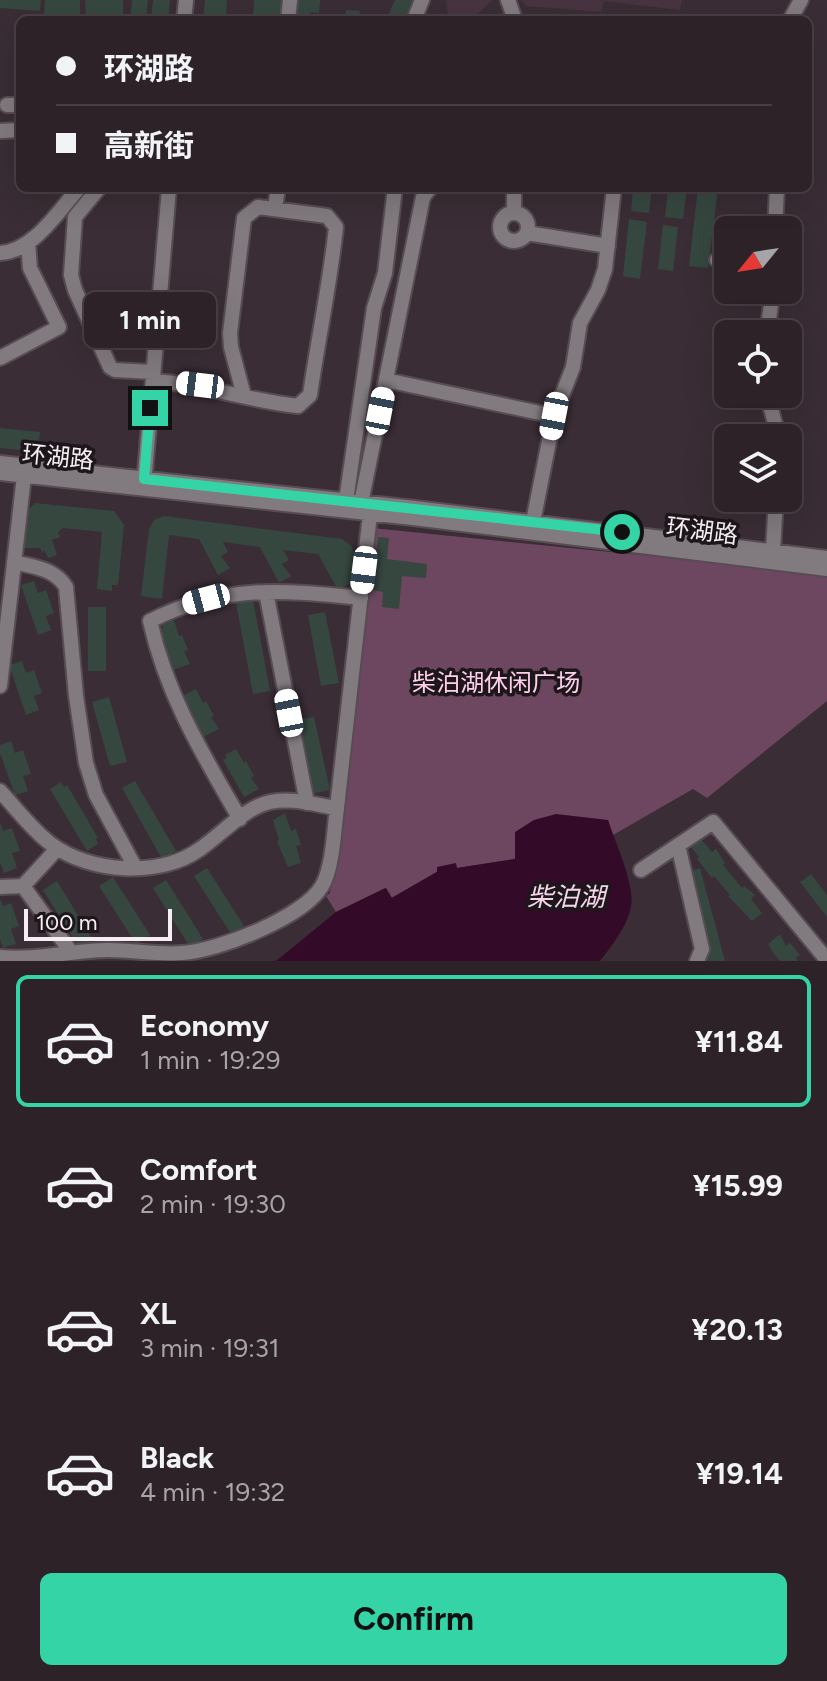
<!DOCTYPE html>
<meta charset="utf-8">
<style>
:root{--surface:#2c2228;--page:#382f34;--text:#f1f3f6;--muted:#a6a4a8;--line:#483f45;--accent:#35d4a7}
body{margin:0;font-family:Figtree,"Noto Sans SC",sans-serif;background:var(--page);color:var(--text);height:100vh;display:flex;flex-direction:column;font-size:30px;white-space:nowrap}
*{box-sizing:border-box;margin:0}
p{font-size:26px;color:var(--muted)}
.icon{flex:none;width:44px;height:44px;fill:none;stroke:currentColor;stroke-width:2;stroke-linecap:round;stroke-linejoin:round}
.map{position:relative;height:961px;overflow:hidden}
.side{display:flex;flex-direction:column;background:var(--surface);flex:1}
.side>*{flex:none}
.banner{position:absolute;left:16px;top:16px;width:796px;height:176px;border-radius:12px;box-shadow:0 8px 32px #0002,0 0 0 2px var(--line);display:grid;align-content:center;height:176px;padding:0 40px;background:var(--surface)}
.needle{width:52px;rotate:240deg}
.fabs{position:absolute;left:714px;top:216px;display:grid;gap:16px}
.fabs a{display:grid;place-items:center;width:88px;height:88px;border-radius:12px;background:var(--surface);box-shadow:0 8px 32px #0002,0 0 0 2px var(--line);font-size:40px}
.scale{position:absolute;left:24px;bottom:20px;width:148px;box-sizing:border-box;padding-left:8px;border:4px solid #f7eef4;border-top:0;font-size:22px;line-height:28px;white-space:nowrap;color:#f7eef4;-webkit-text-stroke:6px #1d171b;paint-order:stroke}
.end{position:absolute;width:36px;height:36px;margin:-18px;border:10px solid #35d4a7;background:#111;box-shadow:0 0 0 4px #111}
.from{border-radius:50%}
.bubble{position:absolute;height:56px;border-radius:12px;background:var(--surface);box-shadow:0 8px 32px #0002,0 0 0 2px var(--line);font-size:26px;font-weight:700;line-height:56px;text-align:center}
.car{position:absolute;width:24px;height:48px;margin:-24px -12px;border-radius:10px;box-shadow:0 0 6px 2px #0007;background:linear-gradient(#fff 24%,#345 0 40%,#fff 0 76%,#345 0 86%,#fff 0)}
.banner b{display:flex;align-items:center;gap:28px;height:76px;font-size:30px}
.banner b+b{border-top:2px solid var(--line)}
.banner i{width:20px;height:20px;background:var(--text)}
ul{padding:14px 0 0;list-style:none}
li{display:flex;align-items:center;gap:24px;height:132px;margin:0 16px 12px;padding:0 24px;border:4px solid transparent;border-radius:12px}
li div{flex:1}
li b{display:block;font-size:30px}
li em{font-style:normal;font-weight:700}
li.on{border-color:var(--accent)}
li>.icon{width:72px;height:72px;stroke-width:1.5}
.cta{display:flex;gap:16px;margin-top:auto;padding:16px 40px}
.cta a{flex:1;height:92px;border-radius:12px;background:var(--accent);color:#111;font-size:32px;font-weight:700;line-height:92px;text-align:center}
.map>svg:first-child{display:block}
.built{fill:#473440}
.green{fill:#6d4760}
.water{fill:#340a29}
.building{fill:#364740}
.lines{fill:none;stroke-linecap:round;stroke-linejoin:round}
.minor-casing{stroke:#584c54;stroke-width:18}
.minor{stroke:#817a7e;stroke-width:14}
.route{stroke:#35d4a7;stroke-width:10}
.labels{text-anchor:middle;stroke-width:7;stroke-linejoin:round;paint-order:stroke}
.street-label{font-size:24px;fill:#f7eef4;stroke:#1d171b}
.park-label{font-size:24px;fill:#fecfec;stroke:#1d171b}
.water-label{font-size:26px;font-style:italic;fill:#f5d5e9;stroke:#1d171b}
</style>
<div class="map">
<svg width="827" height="961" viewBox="0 0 827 961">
<rect width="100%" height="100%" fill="#3a2d35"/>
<path class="built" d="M 446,0 L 493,0 L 475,16 L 448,16 Z
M 521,0 L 682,0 L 680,10 L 604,1 L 601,12 L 526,6 Z"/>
<path class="green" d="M 372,528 L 798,571 L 827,577 L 827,701 L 707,798 L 693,789 L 613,835 L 608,820 L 515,859 L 457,868 L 437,867 L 438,871 L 391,898 L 385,888 L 336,912 L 326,896 L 330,893 Z"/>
<path class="water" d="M 556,814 L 608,820 C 615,842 635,884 631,906 C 628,925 612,946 600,961 L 276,961 L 336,912 L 386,888 L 392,898 L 437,872 L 437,867 L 456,863 L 457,868 L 515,859 L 515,832 L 534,820 Z"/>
<path class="building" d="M 0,0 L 41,0 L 40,11 L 0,8 Z
M 45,0 L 80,0 L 80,16 L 44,14 Z
M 85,0 L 123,0 L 123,15 L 86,16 Z
M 132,0 L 148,0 L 146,20 L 130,20 Z
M 153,0 L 170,0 L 168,20 L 151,20 Z
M 205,0 L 227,0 L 226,16 L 230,16 L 229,20 L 203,20 Z
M 254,0 L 283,0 L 281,20 L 253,20 Z
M 297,0 L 320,0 L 319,13 L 310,12 L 310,15 L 318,16 L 318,20 L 296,20 Z
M 395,0 L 417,0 L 416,3 L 412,3 L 408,20 L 389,14 Z
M 346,10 L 360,11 L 359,16 L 368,17 L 368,20 L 345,20 Z
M 633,188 L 652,188 L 649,213 L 631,211 Z
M 668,188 L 687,188 L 683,219 L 665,217 Z
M 698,188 L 718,188 L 708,268 L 689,266 Z
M 629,219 L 647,222 L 640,279 L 623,276 Z
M 663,225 L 678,227 L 673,271 L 658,269 Z
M 0,428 L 40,432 L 38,452 L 0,448 Z
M 35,503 L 114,511 L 124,525 L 118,585 L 112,585 L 112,591 L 97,589 L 102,532 L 63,528 L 58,532 L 60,537 L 52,540 L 57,555 L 48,558 L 45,551 L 42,552 L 40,548 L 24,548 L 23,515 Z
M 164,516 L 342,539 L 351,546 L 357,556 L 355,584 L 349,584 L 338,590 L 318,554 L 283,550 L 289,560 L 282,564 L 291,576 L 279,583 L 260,547 L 223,542 L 228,552 L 221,556 L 230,568 L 218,575 L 199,539 L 169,535 L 162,599 L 141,596 L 149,529 L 154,520 Z
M 378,537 L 389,538 L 387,559 L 427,564 L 426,578 L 402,576 L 399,609 L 382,607 L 383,592 L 372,590 Z
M 34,581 L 38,593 L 46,590 L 54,613 L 46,616 L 51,630 L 38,635 L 21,585 Z
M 253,600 L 270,691 L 253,694 L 236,603 Z
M 88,607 L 106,607 L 106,671 L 88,671 Z
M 325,612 L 339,683 L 321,686 L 308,615 Z
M 174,620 L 179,636 L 182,635 L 188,650 L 184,651 L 190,664 L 173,670 L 160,629 L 163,628 L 162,625 Z
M 22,661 L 26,673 L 34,670 L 42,693 L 34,696 L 39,710 L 26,715 L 9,665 Z
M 196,689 L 203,703 L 206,701 L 214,716 L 211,717 L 219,729 L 203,737 L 183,700 L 186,698 L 184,695 Z
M 109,697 L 127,762 L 110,766 L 92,702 Z
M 314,717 L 330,790 L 311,794 L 295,720 Z
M 11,741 L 15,753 L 23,750 L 31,774 L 23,776 L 28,791 L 15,795 L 0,753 L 0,745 Z
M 236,749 L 244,763 L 246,761 L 254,776 L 251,778 L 259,789 L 244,797 L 223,760 L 227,758 L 225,755 Z
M 135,781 L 176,851 L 162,859 L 122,788 Z
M 61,782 L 64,787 L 67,785 L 98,838 L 96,839 L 98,844 L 87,851 L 50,789 Z
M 285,813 L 291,831 L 296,829 L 301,845 L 296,846 L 301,863 L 288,867 L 277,841 L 279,840 L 273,820 Z
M 0,822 L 3,831 L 12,828 L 20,851 L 12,853 L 17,868 L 4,873 L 0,862 Z
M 700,838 L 712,852 L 716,849 L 725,863 L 723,865 L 742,888 L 744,886 L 755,895 L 751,899 L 762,913 L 752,921 L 728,896 L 730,895 L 714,876 L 712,878 L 697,859 L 699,857 L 690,846 Z
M 207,868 L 244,926 L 231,934 L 194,876 Z
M 700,868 L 725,961 L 702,961 L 709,953 L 687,872 Z
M 811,874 L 827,895 L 827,917 L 800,882 Z
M 113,877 L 150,935 L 136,944 L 99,886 Z
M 166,880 L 203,939 L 190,947 L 153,888 Z
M 57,881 L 93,940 L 80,949 L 43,890 Z
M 0,899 L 3,906 L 11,903 L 19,926 L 11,929 L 16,944 L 3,948 L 0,939 Z
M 780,934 L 786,946 L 790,943 L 800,955 L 796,958 L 798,961 L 780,961 L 774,954 L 768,944 Z"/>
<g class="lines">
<g class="minor-casing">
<path id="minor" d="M 508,0 L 515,20
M 184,20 L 186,0
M 288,20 L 290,0
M 414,20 L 422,0
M 790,20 L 801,0
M 7,105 L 20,105
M 0,131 L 20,130
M 99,188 L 75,217 L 71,275 L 75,290 L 110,367 L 115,370 L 153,372
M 275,208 L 278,188
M 514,213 L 514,188
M500 227a14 14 0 1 1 28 0a14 14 0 1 1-28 0Z
M 775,230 L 777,188
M 527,233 L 608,246
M 0,253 C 33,252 59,210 79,188
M 717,260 L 728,260
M 767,334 L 773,290
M 0,358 L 59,327 L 30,268 L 28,243
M 386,380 L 554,416
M 153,381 C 203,384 249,401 298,406 L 310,395 C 318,339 330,284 336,227 L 327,216 L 258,207 L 244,218 L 230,333 L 231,347 L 244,396
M 767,394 L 779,438
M 0,463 L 415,508 L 827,558
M 0,473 L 413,518 L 827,569
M 144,485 L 169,188
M 346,501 L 374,308 L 385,273 L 395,188
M 360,508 L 423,197 L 430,188
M 533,522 L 554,416 L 573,367 L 580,323 L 598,290 L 605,269 L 614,188
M 773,551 L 776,498
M 14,562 C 34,567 54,568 66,587 L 76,696 L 86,763 L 96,795 L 135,867
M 266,592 L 307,803
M 0,686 L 24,476
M 0,791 C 16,808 31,829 51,844 C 90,873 160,878 200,849 C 222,834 244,808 270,802 C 291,797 316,805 337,808
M 240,819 C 202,753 167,696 150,621 C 222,584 283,590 361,598
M 678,845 L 702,949 L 697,961
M 641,870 L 713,822 L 827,960
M 23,886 L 71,952
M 0,887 L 23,886 L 57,849
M 0,957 C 36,961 72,950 109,950 C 133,950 158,955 182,953 C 218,951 304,917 322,886 C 333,867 334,830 337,808 L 370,514"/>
</g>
<use href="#minor" class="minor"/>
</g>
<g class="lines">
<path class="route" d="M 150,408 L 144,479 L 622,532"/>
</g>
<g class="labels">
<g class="street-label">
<text transform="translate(58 457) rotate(6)" y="8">环湖路</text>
<text transform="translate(702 531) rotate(7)" y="8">环湖路</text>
</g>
<g class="park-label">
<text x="496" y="691">柴泊湖休闲广场</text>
</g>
<g class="water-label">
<text x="566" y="906">柴泊湖</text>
</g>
</g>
</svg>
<div class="fabs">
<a><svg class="needle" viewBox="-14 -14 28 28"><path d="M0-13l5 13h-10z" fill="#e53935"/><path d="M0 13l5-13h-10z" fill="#a6a4a8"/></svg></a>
<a><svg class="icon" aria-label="locate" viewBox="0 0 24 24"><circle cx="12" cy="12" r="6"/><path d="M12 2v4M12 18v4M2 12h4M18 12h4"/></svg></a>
<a><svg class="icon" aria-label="layers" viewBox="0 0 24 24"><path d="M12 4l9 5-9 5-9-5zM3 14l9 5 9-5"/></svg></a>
</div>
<div class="scale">100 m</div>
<i class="end from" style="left:622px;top:532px"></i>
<i class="end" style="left:150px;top:408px"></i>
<div class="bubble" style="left:84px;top:292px;width:132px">1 min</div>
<i class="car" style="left:200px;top:385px;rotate:277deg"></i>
<i class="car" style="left:380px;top:411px;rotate:11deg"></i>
<i class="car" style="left:554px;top:416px;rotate:191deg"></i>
<i class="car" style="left:364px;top:570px;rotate:187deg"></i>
<i class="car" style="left:206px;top:599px;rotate:255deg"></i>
<i class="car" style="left:289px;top:713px;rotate:349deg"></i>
<div class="banner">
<b><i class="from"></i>环湖路</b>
<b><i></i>高新街</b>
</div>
</div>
<section class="side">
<ul>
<li class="on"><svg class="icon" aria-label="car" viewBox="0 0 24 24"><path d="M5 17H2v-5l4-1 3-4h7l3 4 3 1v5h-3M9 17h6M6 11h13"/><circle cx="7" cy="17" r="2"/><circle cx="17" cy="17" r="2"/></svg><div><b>Economy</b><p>1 min · 19:29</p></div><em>¥11.84</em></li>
<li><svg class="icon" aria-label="car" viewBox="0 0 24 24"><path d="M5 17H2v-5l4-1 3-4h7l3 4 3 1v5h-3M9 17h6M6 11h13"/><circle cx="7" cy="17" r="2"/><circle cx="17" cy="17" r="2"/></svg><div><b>Comfort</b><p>2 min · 19:30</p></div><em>¥15.99</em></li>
<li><svg class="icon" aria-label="car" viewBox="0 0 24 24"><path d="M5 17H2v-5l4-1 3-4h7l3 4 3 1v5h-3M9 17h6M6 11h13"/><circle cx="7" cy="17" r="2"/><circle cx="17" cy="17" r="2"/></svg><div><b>XL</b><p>3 min · 19:31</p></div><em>¥20.13</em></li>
<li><svg class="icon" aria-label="car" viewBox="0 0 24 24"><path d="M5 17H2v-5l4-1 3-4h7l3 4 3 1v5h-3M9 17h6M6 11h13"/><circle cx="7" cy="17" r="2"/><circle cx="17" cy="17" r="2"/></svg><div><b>Black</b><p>4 min · 19:32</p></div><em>¥19.14</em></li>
</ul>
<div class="cta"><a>Confirm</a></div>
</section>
